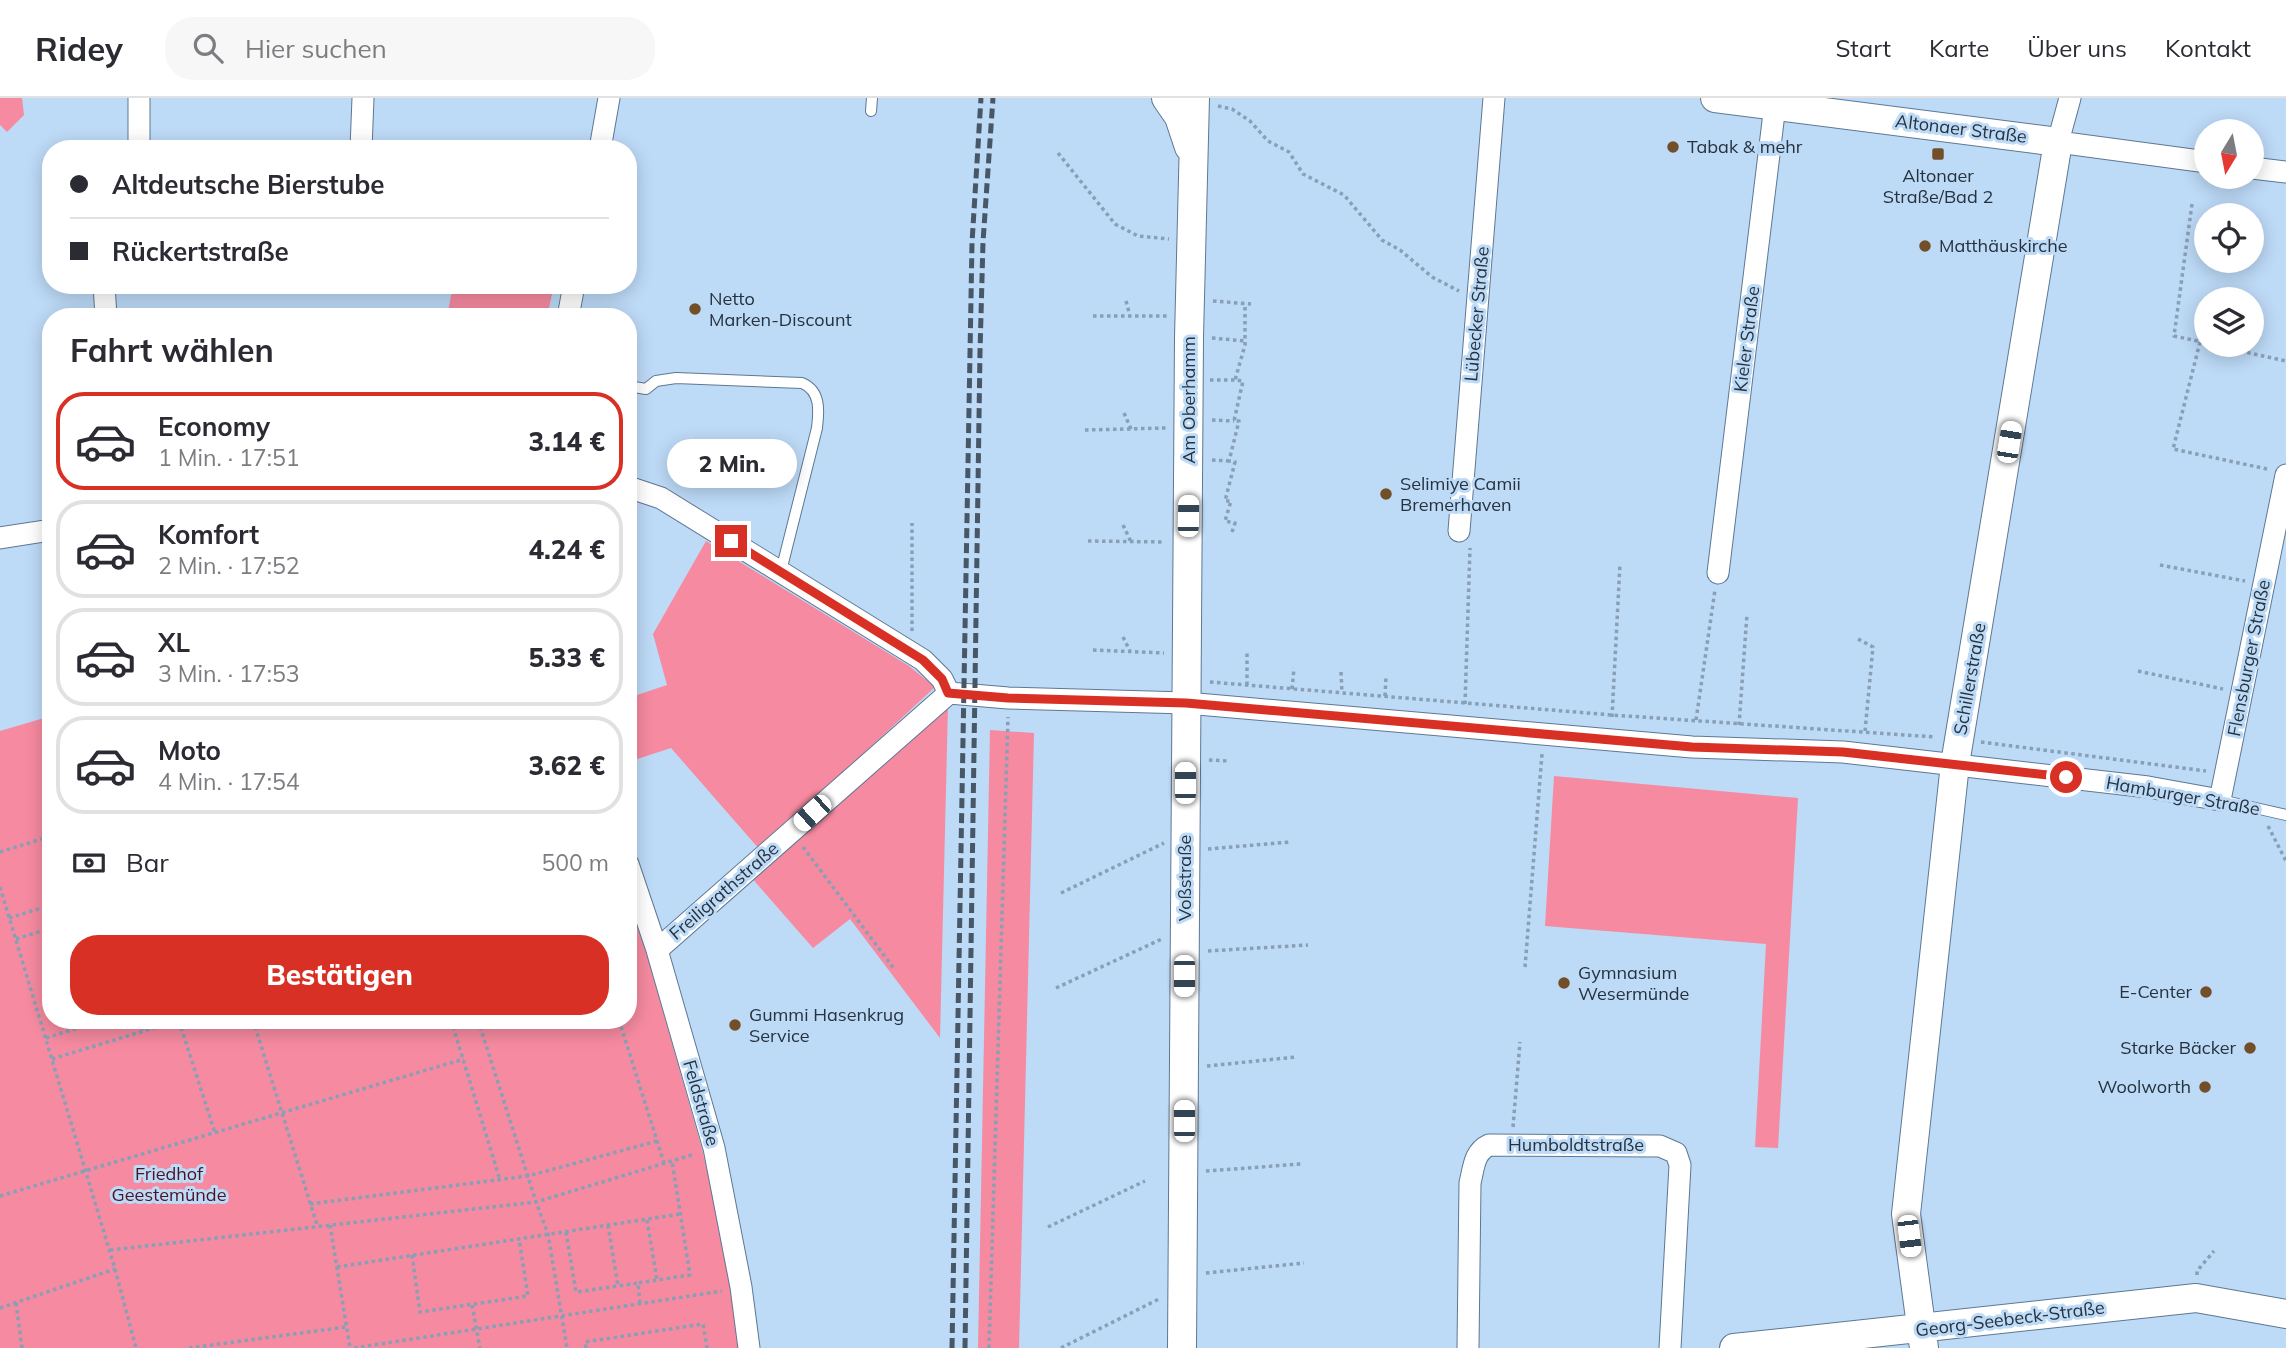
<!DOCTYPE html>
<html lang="de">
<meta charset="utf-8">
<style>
:root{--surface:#fff;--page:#f7f7f7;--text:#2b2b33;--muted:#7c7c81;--line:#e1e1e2;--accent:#d93025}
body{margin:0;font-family:Mulish,sans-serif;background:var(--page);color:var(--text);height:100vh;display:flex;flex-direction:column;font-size:26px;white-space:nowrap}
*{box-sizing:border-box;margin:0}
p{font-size:23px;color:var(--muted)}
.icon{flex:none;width:38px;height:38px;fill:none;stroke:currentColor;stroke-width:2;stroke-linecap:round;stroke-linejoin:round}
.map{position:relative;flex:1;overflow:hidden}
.drawer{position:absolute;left:42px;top:210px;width:595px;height:721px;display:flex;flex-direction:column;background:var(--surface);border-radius:28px;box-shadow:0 4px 18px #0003}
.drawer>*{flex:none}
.hud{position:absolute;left:42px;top:42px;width:595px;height:154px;border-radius:28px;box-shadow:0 4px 18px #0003;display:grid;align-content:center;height:154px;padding:0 28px;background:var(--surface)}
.needle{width:46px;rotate:190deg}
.tools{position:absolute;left:2194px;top:21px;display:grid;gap:14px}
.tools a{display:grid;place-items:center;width:70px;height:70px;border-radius:50%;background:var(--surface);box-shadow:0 4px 18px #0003;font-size:35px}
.end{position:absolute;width:32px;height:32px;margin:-16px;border:9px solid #d93025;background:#fff;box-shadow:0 0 0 4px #fff}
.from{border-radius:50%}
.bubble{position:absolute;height:49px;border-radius:24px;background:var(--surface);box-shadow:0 4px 18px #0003;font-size:23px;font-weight:800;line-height:49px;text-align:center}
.car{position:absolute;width:21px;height:42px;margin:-21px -10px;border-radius:9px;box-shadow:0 0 5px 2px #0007;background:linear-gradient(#fff 24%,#345 0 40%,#fff 0 76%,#345 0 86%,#fff 0)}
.hud b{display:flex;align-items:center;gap:24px;height:66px;font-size:26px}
.hud b+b{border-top:2px solid var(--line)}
.hud i{width:18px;height:18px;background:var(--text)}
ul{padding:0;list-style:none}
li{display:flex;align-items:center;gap:21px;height:98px;margin:0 14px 10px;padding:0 14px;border:4px solid var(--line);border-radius:28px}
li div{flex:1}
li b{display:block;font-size:26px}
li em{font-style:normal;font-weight:800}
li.selected{border-color:var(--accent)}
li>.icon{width:63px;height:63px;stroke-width:1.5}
h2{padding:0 28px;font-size:32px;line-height:84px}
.pay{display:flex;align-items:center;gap:18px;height:77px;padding:0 28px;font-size:26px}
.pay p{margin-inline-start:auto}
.primary-button{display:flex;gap:14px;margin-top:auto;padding:14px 28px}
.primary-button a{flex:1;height:80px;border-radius:28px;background:var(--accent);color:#fff;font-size:28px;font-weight:800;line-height:80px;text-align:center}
header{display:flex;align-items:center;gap:42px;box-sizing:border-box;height:98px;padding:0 35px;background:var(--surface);border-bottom:2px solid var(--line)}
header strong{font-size:33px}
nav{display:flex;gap:38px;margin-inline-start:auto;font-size:24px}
.search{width:490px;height:63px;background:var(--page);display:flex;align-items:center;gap:18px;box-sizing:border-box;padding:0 24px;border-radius:28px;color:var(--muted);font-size:26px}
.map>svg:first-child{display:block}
.green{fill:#f68aa0}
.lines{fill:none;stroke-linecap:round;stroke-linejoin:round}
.service-casing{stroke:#5e7892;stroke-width:12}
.minor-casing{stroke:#5e7892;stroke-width:23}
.tertiary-casing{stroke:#5e7892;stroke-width:30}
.path{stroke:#889fb6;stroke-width:3.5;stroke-dasharray:3.5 3.5;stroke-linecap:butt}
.service{stroke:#fff;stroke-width:10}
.minor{stroke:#fff;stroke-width:21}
.tertiary{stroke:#fff;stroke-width:28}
.rail{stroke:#475766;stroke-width:5;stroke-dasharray:10 5;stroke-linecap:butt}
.route{stroke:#d93025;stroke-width:9}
.poi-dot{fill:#724f28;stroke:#bddaf7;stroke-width:2.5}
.labels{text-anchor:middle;stroke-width:6;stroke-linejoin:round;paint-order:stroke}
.street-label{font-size:18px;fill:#26323d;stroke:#bddaf7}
.poi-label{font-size:18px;fill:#26323d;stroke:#bddaf7;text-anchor:start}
.park-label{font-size:18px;fill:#491523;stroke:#bddaf7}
</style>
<header>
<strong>Ridey</strong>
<div class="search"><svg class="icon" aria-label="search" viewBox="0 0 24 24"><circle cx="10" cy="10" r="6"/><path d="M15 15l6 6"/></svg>Hier suchen</div>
<nav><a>Start</a><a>Karte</a><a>Über uns</a><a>Kontakt</a></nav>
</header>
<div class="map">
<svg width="2286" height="1250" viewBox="0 0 2286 1250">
<rect width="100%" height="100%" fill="#bddaf7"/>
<path class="green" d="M 0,0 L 22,0 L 24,17 L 7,34 L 0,27 Z
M 453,187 L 554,187 L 547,219 L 447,219 Z
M 706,443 L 909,568 L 935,589 L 760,752 L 671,650 L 628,664 L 628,600 L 667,587 L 653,536 Z
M 948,607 L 940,940 L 850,821 L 813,850 L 750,778 Z
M 51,618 L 51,922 L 628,922 L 628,802 L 648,861 L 702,1051 L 733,1185 L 741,1250 L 0,1250 L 0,633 Z
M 990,632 L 1034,635 L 1019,1250 L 978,1250 Z
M 1554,678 L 1798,700 L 1778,1050 L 1755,1049 L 1766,846 L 1545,828 Z"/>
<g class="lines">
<g class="service-casing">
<path id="service" d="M 871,13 L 872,0
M 628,288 L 646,291 L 656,283 L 676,280 L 802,285 C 821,293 819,313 817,330 L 781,473
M 2220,702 L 2286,717"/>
</g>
<g class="minor-casing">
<path id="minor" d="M 139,0 L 139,51
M 2070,0 L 2058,44 L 2207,64
M 361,51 L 363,0
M 600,51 L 609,0
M 2252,70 L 2286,74
M 104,187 L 106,219
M 568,219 L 574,187
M 628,389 L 661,400 L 923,562 L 942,581 L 949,595
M 1459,433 L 1494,0
M 0,440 L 51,432
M 1718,475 L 1775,7
M 949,595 L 1008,600 L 1186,605 L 1692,649 L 1843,654 L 2148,689 L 2220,702 L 2286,377
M 628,766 L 657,852 L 714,1050 L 741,1189 L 749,1250
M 657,852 L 949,595
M 1468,1250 L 1470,1085 C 1474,1069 1474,1054 1489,1047 L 1660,1048 L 1676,1055 L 1680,1067 L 1670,1250"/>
</g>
<g class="tertiary-casing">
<path id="tertiary" d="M 1166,0 L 1179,19 L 1189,49
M 1715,0 L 2058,44 L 1955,666 L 1906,1116 L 1924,1250
M 1182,1250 L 1189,239 L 1195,0
M 1734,1250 L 2196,1200 L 2286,1216"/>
</g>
<path class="path" d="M 1218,8 L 1232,11 L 1250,23 L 1268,43 L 1289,54 L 1303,76 L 1344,97 L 1382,142 L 1400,152 L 1432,179 L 1459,193
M 1058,55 L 1115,126 L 1138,138 L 1169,141
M 2192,106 L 2174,238 L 2207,245
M 1126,203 L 1130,218
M 1213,203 L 1251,206
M 1093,218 L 1167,218
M 1212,240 L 1245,243
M 2200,244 L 2173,351 L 2267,371
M 2213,247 L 2286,263
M 1210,282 L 1235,282
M 1124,315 L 1131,331
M 1212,322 L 1234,323
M 1085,332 L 1166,330
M 1212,362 L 1229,363
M 1123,427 L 1131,444
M 1232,434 L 1235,425 L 1225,423 L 1231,403 L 1225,403 L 1235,364 L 1229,363 L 1239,323 L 1234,323 L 1243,283 L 1235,282 L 1245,247 L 1245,206
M 1088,443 L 1165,444
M 2160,467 L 2245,483
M 912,533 L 912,425
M 1123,539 L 1130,553
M 1858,541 L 1873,549 L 1865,633
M 1093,552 L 1164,555
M 2138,573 L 2223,591
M 1341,574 L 1342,595
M 1210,584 L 1612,617 L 1935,639
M 1247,587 L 1247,553
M 1292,591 L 1294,570
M 1385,598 L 1386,579
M 1465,606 L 1470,450
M 1612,619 L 1620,466
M 1696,622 L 1715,492
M 1739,627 L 1747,516
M 1981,644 L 2206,673
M 1209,662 L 1229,663
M 2268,728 L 2286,763
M 803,749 L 895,872
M 1208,751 L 1290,744
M 0,754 L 51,738
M 0,789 L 115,1171 L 136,1250
M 1061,795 L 1164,745
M 9,820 L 51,807
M 16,841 L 51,830
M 1208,853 L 1308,847
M 1525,869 L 1542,656
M 1056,890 L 1164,840
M 140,922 L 144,933
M 253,922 L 317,1127
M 451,922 L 500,1082
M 478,922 L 536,1104 L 548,1136 L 567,1250
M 619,922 L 664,1065
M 179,923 L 215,1035
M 46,940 L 103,922
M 52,961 L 180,922
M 1207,968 L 1296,959
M 1513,1029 L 1520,944
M 1206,1073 L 1301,1066
M 0,1098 L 464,961
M 310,1106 L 528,1078 L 657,1043
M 647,1122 L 657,1182
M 330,1127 L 350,1250
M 608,1127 L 618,1188
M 1048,1129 L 1145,1083
M 566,1134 L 576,1194 L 638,1185
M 110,1152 L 536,1104 L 695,1056
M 412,1157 L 420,1214 L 528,1198 L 519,1141
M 337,1169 L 680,1116
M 1206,1175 L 1304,1165
M 2197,1177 L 2197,1173 L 2214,1153
M 16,1205 L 22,1250
M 640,1205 L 638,1185 L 690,1177 L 672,1063
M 472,1207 L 480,1250
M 0,1210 L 115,1171
M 189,1250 L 346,1229
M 354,1250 L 722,1193
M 586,1250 L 585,1244 L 703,1226 L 707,1250
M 989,1250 L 1008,619
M 1061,1250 L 1159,1201"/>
<use href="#service" class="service"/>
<use href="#minor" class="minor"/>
<use href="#tertiary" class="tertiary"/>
<path class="rail" d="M 952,1250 L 972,145 L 981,0
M 965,1250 L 980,254 L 983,144 L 993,0"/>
</g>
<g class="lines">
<path class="route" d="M 731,443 L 923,562 L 942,581 L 948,595 L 1008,600 L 1186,605 L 1692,649 L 1843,654 L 2066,679"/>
</g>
<g class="poi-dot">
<circle cx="1673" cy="49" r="7"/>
<rect x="1931" y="49" width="14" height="14" rx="3.5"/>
<circle cx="1925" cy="148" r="7"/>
<circle cx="695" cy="211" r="7"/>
<circle cx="1386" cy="396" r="7"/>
<circle cx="1564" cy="885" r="7"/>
<circle cx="2206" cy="894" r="7"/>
<circle cx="735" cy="927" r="7"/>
<circle cx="2250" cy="950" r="7"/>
<circle cx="2205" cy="989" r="7"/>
</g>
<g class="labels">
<g class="street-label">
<text transform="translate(1961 31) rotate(7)" y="6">Altonaer Straße</text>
<text transform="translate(1477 216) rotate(-85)" y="6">Lübecker Straße</text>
<text transform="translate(1747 241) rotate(-83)" y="6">Kieler Straße</text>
<text transform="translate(1189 302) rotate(-90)" y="6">Am Oberhamm</text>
<text transform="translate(2249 560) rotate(-79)" y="6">Flensburger Straße</text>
<text transform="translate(1970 581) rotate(-80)" y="6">Schillerstraße</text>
<text transform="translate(2183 698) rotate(10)" y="6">Hamburger Straße</text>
<text transform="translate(1185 780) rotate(-90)" y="6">Voßstraße</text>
<text transform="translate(724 793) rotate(-41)" y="6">Freiligrathstraße</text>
<text transform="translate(701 1005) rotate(74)" y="6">Feldstraße</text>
<text x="1576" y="1053">Humboldtstraße</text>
<text transform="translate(2010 1221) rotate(-7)" y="6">Georg-Seebeck-Straße</text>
</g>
<g class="poi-label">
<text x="1687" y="55">Tabak &amp; mehr</text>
<text x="1938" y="84" text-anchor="middle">Altonaer<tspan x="1938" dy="21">Straße/Bad 2</tspan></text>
<text x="1939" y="154">Matthäuskirche</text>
<text x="709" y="207">Netto<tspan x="709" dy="21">Marken-Discount</tspan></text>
<text x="1400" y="392">Selimiye Camii<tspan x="1400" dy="21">Bremerhaven</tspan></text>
<text x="1578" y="881">Gymnasium<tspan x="1578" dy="21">Wesermünde</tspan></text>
<text x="2192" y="900" text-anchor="end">E-Center</text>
<text x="749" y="923">Gummi Hasenkrug<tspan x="749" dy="21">Service</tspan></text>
<text x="2236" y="956" text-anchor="end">Starke Bäcker</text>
<text x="2191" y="995" text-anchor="end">Woolworth</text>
</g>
<g class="park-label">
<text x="169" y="1082">Friedhof<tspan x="169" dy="21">Geestemünde</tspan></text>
</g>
</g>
</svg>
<div class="tools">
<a><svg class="needle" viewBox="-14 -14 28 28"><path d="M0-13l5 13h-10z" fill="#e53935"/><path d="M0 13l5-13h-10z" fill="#7c7c81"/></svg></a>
<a><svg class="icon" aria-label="locate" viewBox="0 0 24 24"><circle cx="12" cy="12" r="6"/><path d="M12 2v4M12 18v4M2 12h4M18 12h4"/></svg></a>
<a><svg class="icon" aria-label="layers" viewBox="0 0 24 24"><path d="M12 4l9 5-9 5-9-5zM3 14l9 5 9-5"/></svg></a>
</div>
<i class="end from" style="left:2066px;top:679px"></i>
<i class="end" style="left:731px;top:443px"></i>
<div class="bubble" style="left:667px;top:341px;width:130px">2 Min.</div>
<i class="car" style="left:2009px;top:344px;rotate:9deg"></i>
<i class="car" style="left:1188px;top:418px;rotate:1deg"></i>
<i class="car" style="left:1185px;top:685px;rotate:0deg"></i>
<i class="car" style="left:812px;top:715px;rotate:228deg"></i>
<i class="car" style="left:1184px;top:878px;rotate:180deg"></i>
<i class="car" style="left:1184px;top:1023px;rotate:0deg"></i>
<i class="car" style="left:1909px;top:1138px;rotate:173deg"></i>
<div class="hud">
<b><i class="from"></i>Altdeutsche Bierstube</b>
<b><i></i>Rückertstraße</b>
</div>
<section class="drawer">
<h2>Fahrt wählen</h2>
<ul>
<li class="selected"><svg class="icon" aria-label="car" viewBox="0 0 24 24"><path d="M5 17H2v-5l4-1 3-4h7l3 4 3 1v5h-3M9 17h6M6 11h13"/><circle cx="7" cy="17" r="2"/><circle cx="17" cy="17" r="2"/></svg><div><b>Economy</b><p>1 Min. · 17:51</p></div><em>3.14 €</em></li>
<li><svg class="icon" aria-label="car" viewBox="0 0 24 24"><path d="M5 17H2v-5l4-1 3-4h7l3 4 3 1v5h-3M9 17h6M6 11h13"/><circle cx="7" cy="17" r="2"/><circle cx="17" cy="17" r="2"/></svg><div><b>Komfort</b><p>2 Min. · 17:52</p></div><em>4.24 €</em></li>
<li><svg class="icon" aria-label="car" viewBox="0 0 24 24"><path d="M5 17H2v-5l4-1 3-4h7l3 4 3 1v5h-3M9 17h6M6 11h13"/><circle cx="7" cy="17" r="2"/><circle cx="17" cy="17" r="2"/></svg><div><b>XL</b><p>3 Min. · 17:53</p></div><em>5.33 €</em></li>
<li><svg class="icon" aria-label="car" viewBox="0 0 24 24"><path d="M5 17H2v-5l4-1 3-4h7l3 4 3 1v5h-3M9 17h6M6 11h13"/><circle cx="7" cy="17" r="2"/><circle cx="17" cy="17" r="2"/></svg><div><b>Moto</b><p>4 Min. · 17:54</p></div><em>3.62 €</em></li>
</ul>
<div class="pay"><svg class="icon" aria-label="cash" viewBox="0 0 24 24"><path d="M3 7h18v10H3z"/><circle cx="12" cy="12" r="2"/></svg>Bar<p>500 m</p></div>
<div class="primary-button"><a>Bestätigen</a></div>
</section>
</div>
